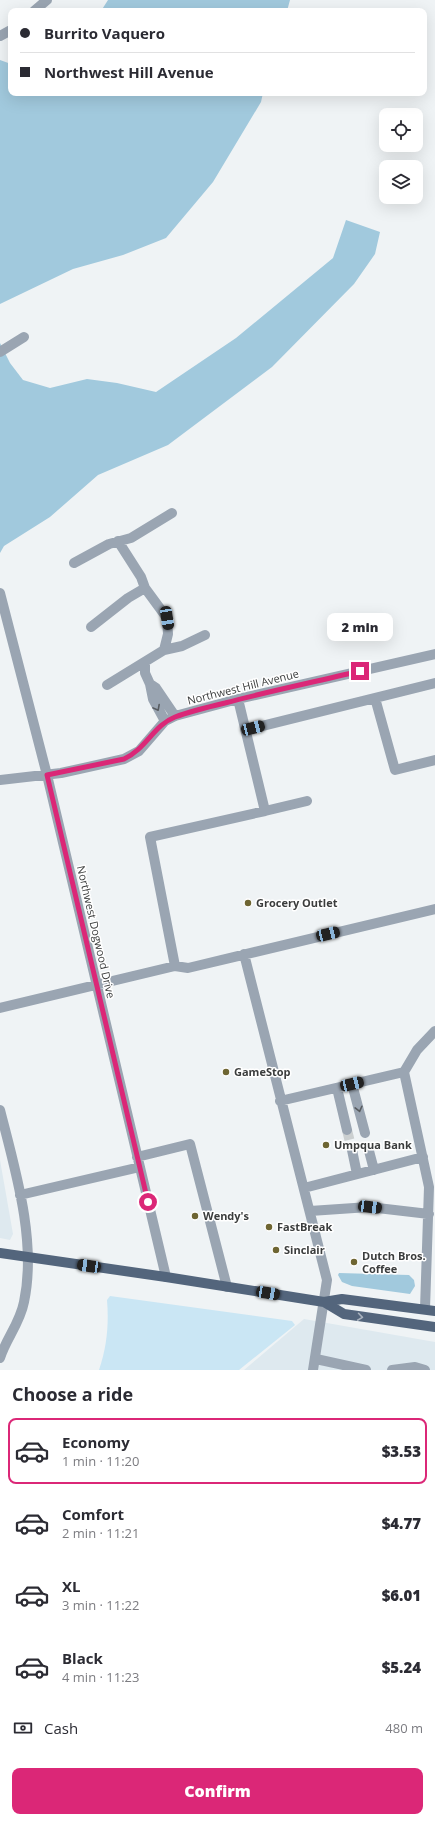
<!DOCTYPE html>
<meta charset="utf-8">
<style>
:root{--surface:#fff;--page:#f2f2f3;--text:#2b2b33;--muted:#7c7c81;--line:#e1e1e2;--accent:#db2777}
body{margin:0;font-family:"Open Sans",sans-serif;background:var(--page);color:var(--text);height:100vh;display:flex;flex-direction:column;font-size:15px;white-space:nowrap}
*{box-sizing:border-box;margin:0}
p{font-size:13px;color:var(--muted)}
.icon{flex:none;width:22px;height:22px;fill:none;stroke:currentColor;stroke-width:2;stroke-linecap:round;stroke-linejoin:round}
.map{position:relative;height:1370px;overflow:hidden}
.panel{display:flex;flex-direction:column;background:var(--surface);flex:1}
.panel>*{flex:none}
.hud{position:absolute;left:8px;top:8px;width:419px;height:88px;border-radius:8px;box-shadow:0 4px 16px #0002;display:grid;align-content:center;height:88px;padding:0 12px;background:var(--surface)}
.tools{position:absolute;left:379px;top:108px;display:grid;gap:8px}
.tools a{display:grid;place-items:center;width:44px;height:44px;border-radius:8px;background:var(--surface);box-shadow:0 4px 16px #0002;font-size:20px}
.end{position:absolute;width:18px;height:18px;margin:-9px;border:5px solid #db2777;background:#fff;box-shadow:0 0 0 2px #fff}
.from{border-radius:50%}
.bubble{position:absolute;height:28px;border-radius:8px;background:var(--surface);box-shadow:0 4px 16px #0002;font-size:13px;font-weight:800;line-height:28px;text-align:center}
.car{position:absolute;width:12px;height:24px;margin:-12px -6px;border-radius:5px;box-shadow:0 0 3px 1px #0007;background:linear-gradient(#222 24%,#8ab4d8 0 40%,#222 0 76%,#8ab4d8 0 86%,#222 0)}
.hud b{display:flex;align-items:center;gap:14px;height:38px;font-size:15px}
.hud b+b{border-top:1px solid var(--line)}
.hud i{width:10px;height:10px;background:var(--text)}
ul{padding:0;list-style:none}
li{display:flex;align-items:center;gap:12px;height:66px;margin:0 8px 6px;padding:0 4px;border:2px solid transparent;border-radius:8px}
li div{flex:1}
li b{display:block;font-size:15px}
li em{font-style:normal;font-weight:800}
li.active{border-color:var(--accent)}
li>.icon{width:36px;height:36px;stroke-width:1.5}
h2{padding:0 12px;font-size:18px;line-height:48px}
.pay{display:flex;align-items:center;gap:10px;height:44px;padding:0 12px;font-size:15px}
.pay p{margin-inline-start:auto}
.action{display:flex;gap:8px;margin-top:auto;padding:8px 12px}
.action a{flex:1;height:46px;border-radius:8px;background:var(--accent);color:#fff;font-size:16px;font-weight:800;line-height:46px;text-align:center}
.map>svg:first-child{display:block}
.built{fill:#dee9ef}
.green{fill:#cae6f4}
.forest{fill:#a1c9dd}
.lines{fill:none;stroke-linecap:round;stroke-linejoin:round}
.minor-tunnel{stroke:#cbcfd0;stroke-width:10;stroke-dasharray:10 5;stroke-linecap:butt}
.minor{stroke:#9aa5b2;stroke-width:10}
.major{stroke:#53657c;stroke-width:10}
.oneway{stroke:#585c60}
.oneway2{stroke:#a9b2be}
.route{stroke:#db2777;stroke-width:5}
.poi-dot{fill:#6e6532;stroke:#fff;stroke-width:1.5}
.labels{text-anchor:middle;stroke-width:3;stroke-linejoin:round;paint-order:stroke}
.street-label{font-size:11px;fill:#3b3d3d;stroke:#fff}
.poi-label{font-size:11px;font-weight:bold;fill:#3b3d3d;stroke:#fff;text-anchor:start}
</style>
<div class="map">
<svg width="435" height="1370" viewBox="0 0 435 1370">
<rect width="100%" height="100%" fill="#eff3f5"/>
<path class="built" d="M 0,1160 L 13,1234 L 10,1240 L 0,1238 Z
M 304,1319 L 435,1342 L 435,1370 L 244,1370 Z"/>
<path class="green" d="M 110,1296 L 292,1321 L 295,1325 L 239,1370 L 99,1370 C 107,1347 109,1324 107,1300 Z"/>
<path class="forest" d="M 108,0 L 290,0 L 287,11 L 101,11 Z
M 0,60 L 11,64 L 11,93 L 263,93 L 261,102 L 213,182 L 166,238 L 123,255 L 73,269 L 0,304 Z
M 346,220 L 380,232 L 375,254 L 354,284 L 272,367 L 168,445 L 98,475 L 50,517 L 4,546 L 0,553 L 0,343 L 10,363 L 23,380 L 50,388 L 87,379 L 117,383 L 156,392 L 236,338 L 333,258 Z
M 339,1273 L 409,1275 L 414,1280 L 415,1286 L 410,1294 L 352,1286 L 342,1282 L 338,1275 Z"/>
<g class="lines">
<path class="minor-tunnel" d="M 347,1130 L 352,1150"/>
<path class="minor" d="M 34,11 L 47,0
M 0,36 L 11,30
M 0,352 L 24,337
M 118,541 L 141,577 L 145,588 L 167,618 L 168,634 L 164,650
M 74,563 L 109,544 L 131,538 L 172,513
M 0,593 L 47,775 L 166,1277
M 91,627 L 128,598 L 145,588
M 145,662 L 145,673 L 150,684
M 107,685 L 164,650 L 182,646 L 205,635
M 375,698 L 395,770 L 435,760
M 165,721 L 153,699 L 150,684 L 156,688 L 175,716
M 246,730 L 435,683
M 0,780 L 61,773 L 124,759 L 139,751 L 165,721 L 175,716 L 238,699 L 435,654
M 265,811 L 307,801
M 244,954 L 327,1280 L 313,1370
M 175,966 L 150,837 L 265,811 L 238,699
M 0,1008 L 175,966 L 188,968 L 435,909
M 352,1084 L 365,1133
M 337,1088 L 347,1130
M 280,1101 L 404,1072
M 0,1110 C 15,1169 37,1241 24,1302 C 20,1323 6,1339 0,1358
M 368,1147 L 374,1170
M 352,1150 L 357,1174
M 137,1157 L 190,1144 L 227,1287
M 304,1188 L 423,1157
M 20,1195 L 140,1167
M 310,1211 L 369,1207 L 429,1214
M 425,1309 L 429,1187 L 404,1072 L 417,1050 L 435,1031
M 316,1359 L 366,1370
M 392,1370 L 415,1367 L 425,1370"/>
<path class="major" d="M 0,1253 L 166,1277 L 324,1302 L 342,1299 L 435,1311
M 324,1302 L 344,1314 L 435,1327"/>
</g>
<defs><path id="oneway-chevron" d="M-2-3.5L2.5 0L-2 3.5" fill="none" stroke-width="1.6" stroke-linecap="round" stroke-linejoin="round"/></defs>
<g class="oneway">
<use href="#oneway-chevron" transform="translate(157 708) rotate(62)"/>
<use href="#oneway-chevron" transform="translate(359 1109) rotate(76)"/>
</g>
<use class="oneway2" href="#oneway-chevron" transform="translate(360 1317) rotate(8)"/>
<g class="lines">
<path class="route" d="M 148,1202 L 47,775 L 124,759 C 146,749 154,725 175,717 C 191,711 208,707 225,703 C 270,691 315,682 360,671"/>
</g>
<g class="poi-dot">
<circle cx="248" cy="903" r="4"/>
<circle cx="226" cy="1072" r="4"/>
<circle cx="326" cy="1145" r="4"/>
<circle cx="195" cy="1216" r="4"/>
<circle cx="269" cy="1227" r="4"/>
<circle cx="276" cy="1250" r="4"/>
<circle cx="354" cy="1262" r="4"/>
</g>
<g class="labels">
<g class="street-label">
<text transform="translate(243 687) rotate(-14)" y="4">Northwest Hill Avenue</text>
<text transform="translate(96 932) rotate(77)" y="4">Northwest Dogwood Drive</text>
</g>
<g class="poi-label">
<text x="256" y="907">Grocery Outlet</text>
<text x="234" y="1076">GameStop</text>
<text x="334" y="1149">Umpqua Bank</text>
<text x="203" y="1220">Wendy's</text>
<text x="277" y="1231">FastBreak</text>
<text x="284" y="1254">Sinclair</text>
<text x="362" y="1260">Dutch Bros.<tspan x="362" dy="13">Coffee</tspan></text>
</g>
</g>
</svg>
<div class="tools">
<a><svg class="icon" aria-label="locate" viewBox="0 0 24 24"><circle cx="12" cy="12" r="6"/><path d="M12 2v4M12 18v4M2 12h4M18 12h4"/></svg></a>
<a><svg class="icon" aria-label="layers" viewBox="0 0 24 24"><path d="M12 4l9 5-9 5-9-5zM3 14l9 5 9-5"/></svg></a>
</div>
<i class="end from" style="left:148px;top:1202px"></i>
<i class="end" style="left:360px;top:671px"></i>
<div class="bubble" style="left:327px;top:613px;width:66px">2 min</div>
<i class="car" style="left:167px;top:618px;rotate:171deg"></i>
<i class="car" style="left:253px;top:728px;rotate:76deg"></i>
<i class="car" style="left:328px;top:934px;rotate:77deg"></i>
<i class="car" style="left:352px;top:1084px;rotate:77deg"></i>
<i class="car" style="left:370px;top:1207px;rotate:97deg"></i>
<i class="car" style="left:89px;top:1266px;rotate:278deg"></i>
<i class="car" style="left:268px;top:1293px;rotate:100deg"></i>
<div class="hud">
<b><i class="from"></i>Burrito Vaquero</b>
<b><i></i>Northwest Hill Avenue</b>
</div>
</div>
<section class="panel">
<h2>Choose a ride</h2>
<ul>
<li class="active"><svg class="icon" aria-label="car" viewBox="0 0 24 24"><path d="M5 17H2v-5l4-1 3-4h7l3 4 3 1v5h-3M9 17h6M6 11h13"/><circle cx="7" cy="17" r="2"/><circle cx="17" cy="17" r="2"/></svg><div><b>Economy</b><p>1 min · 11:20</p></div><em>$3.53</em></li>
<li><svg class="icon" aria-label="car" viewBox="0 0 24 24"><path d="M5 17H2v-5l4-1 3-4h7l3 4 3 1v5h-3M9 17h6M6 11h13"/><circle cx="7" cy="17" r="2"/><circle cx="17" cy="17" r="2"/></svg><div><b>Comfort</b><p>2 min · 11:21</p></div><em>$4.77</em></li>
<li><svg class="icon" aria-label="car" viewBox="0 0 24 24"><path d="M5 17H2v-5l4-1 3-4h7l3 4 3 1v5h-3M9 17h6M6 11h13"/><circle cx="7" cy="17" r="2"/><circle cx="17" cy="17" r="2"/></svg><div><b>XL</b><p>3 min · 11:22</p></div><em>$6.01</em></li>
<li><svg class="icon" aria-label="car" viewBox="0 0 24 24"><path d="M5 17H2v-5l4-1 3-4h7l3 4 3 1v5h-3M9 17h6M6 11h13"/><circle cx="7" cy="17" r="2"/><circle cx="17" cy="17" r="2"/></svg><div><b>Black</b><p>4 min · 11:23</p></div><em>$5.24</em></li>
</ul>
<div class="pay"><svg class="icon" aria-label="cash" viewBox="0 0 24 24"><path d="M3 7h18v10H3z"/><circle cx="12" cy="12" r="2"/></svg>Cash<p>480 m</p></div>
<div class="action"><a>Confirm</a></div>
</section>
